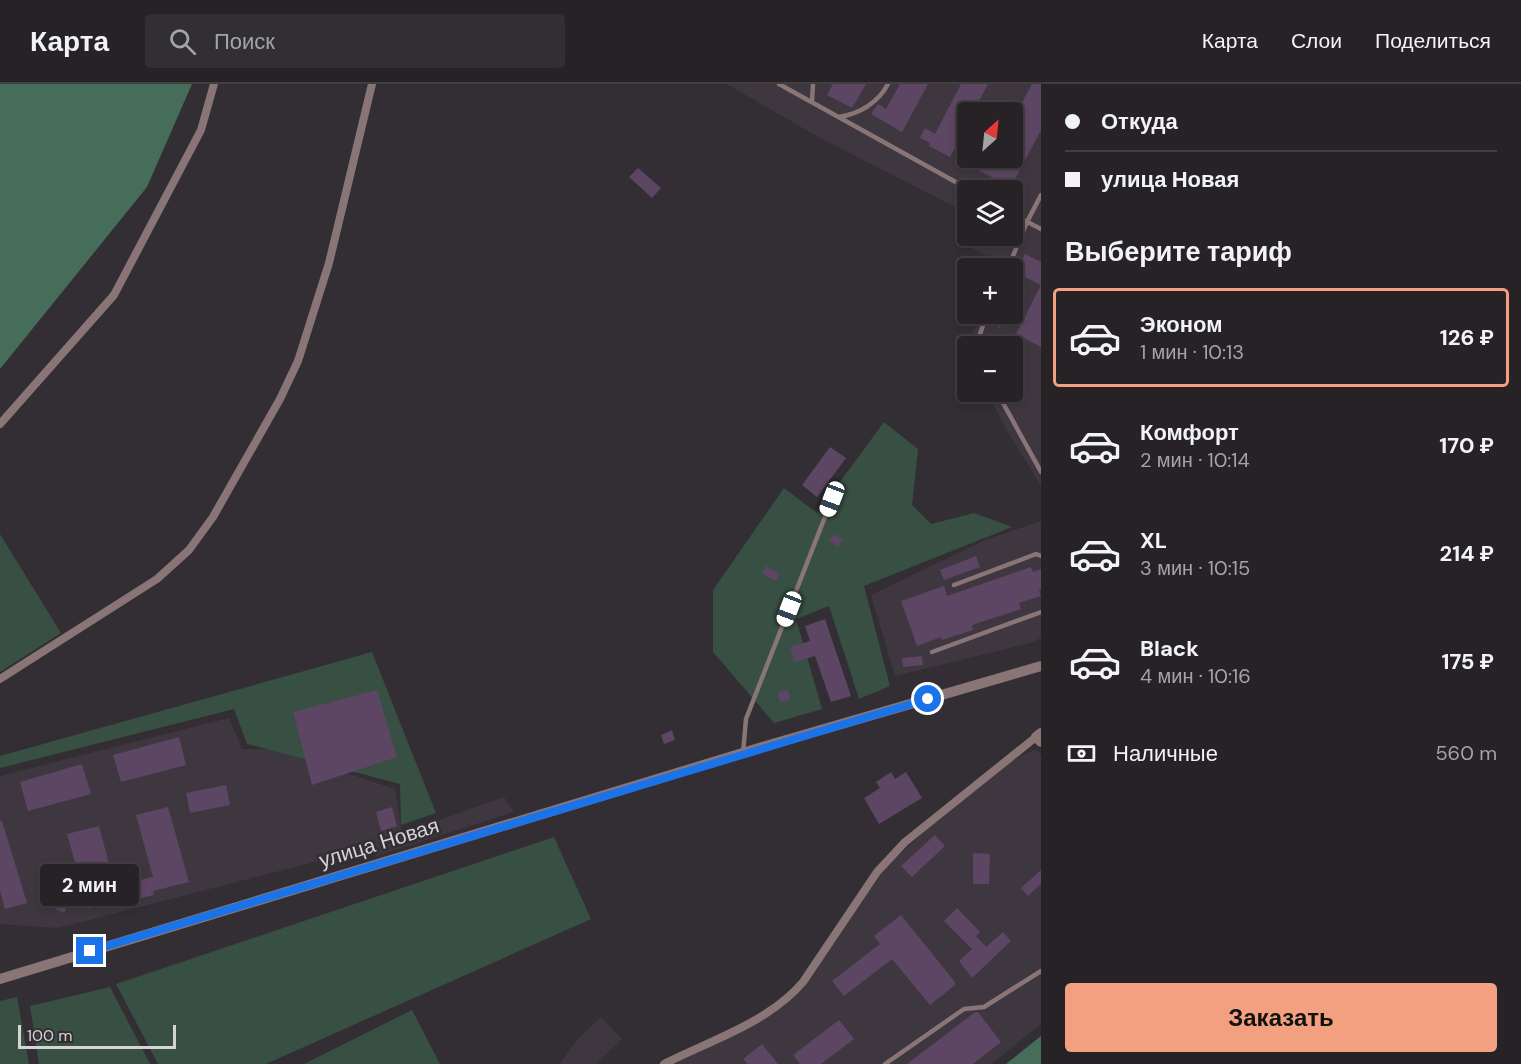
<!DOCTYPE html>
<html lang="ru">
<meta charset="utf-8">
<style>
:root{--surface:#262226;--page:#322f32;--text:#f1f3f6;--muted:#a4a4a7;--line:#423f43;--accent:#f3a081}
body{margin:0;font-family:"DM Sans",sans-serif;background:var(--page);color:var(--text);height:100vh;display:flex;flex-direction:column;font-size:22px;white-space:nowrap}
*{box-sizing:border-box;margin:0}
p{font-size:20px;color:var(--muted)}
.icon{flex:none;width:33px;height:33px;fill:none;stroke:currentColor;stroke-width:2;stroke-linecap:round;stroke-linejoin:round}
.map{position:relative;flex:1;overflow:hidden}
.sheet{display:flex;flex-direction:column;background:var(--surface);width:480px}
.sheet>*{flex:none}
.top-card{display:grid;align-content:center;height:132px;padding:0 24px;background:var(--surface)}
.needle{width:39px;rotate:27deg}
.buttons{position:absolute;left:957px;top:18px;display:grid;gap:12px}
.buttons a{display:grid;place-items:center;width:66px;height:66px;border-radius:6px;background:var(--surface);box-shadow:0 3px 9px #0003,0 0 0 2px var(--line);font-size:30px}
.scale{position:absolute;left:18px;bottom:15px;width:158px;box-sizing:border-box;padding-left:6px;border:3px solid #d6d3d6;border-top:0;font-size:16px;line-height:21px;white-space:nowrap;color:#d6d3d6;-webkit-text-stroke:4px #322e33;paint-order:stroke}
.end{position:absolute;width:27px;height:27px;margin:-14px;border:8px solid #1a73e8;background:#fff;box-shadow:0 0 0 3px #fff}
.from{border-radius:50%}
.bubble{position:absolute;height:42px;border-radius:6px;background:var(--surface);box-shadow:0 3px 9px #0003,0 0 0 2px var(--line);font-size:20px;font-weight:700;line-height:42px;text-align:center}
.car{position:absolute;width:18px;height:36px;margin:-18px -9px;border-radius:8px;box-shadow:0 0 4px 2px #0007;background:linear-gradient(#fff 24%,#345 0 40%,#fff 0 76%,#345 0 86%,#fff 0)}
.top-card b{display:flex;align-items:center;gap:21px;height:57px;font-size:22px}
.top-card b+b{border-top:2px solid var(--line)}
.top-card i{width:15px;height:15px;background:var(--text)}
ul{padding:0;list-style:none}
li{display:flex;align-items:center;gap:18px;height:99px;margin:0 12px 9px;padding:0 12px;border:3px solid transparent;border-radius:6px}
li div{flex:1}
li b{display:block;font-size:22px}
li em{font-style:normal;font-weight:700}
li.active{border-color:var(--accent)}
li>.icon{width:54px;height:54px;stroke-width:1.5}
h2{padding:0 24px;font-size:27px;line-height:72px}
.pay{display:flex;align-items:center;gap:15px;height:66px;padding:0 24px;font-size:22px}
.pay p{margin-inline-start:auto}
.primary-button{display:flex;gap:12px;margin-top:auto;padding:12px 24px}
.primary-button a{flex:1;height:69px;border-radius:6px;background:var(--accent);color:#111;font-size:24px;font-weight:700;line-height:69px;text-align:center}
header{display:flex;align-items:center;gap:36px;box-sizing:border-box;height:84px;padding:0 30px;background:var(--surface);border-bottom:2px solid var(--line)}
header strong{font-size:28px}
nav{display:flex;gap:33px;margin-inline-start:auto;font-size:21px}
.search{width:420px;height:54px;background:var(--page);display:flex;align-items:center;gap:15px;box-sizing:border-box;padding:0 21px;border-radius:6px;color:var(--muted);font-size:22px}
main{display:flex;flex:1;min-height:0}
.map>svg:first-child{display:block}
.built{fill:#3e3740;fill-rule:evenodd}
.green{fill:#384f43}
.forest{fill:#466d59}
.building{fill:#5d4663}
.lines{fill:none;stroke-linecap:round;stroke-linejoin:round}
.service{stroke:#897576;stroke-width:4.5}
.minor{stroke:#897576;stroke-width:8}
.tertiary{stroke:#897576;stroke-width:10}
.route{stroke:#1a73e8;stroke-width:8}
.labels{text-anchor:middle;stroke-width:5;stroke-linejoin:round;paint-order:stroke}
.street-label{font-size:21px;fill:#d6d3d6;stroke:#322e33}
</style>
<header>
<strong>Карта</strong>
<div class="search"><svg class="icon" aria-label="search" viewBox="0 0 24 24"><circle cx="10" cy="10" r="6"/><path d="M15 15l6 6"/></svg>Поиск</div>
<nav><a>Карта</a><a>Слои</a><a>Поделиться</a></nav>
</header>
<main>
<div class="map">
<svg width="1041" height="980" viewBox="0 0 1041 980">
<rect width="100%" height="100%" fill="#322e33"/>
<path class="built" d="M 727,0 L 1041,0 L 1041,402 L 1006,345 L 987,308 L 1012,308 L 1012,262 L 973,262 L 973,247 L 981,230 L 1012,230 L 1012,184 L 1003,184 L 1004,181 L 970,163 L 976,152 L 1012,152 L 1012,106 L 968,106 L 967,129 L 822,55 ZM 968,28 L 1012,28 L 1012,74 L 968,74 Z
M 1041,437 L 1041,554 L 1030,559 L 895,592 L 871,511 L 985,456 Z
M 229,634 L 242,665 L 273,665 L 395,705 L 402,749 L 504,713 L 514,728 L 376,772 L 373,763 L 58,844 L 0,840 L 0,692 Z
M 1036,665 L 1041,671 L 1041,940 L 991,980 L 667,980 L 736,944 L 804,900 L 869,798 L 933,739 L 1009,678 Z
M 601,933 L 622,955 L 596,980 L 560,980 L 576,957 Z"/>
<path class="green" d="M 884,338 L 918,365 L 912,421 L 931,440 L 974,429 L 1012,443 L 864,502 L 890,602 L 859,615 L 829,522 L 796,535 L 822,625 L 774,639 L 713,568 L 713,506 L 784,404 L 817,429 Z
M 0,450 L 61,549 L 0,588 Z
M 372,568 L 436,729 L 401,741 L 400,700 L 247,660 L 234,625 L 0,684 L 0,672 Z
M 554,753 L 591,835 L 266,980 L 158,980 L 116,900 Z
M 110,903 L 150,980 L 39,980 L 30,922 Z
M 17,913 L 29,980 L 0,980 L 0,917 Z
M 412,926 L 440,980 L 304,980 Z"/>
<path class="forest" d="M 0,0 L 192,0 L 147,103 L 0,285 Z
M 1041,952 L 1041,980 L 1006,980 Z"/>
<path class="building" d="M 833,0 L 866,0 L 852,24 L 827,11 Z
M 900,0 L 928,0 L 902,48 L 871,30 L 878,20 L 886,25 Z
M 961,0 L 988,0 L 973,28 L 968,28 L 968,40 L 950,73 L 929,62 L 930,59 L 920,54 L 925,44 L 935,50 Z
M 1032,0 L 1041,0 L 1041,46 L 1011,103 L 974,84 L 979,74 L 990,80 L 994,74 L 1012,74 L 1012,37 Z
M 638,84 L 661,104 L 652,114 L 629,93 Z
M 1025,170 L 1041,178 L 1041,201 L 1025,193 L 1012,219 L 1012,195 Z
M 1041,201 L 1041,263 L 1016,250 Z
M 995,230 L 1007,230 L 1000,244 L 990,239 Z
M 830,363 L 846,374 L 817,413 L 802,401 Z
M 834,450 L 843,456 L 838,463 L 829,457 Z
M 976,472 L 980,483 L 944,496 L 940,486 Z
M 766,482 L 780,490 L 776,497 L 762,490 Z
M 1031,483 L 1033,488 L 1041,485 L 1041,505 L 1039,506 L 1041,512 L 1019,519 L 1021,525 L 972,541 L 973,546 L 942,556 L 941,553 L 917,562 L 901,517 L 944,502 L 947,512 Z
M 825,535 L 851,612 L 831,618 L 815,572 L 795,578 L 790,563 L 810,557 L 805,542 Z
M 922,572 L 923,581 L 903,583 L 902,574 Z
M 787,605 L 791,615 L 781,619 L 777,609 Z
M 377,606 L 397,673 L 312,701 L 293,628 Z
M 672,646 L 675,656 L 664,660 L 661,651 Z
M 179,653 L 186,681 L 121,698 L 113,671 Z
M 82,680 L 91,710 L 28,727 L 20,698 Z
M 891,688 L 895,695 L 906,688 L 922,714 L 879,740 L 864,714 L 880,704 L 876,698 Z
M 226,701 L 230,721 L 190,729 L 186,709 Z
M 168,723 L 189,798 L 153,807 L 154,811 L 125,818 L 125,815 L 88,825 L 67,750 L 99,742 L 115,802 L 153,793 L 136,731 Z
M 392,723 L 397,742 L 381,747 L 376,728 Z
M 0,737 L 2,737 L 27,819 L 5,825 L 0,807 Z
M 935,751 L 945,762 L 912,793 L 901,782 Z
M 973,769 L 990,770 L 989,800 L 973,800 Z
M 1041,786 L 1041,800 L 1028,812 L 1021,804 Z
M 45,800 L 71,813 L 64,829 L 37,816 Z
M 957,824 L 980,848 L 976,852 L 986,863 L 1003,848 L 1011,857 L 972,894 L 959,877 L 972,865 L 944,837 Z
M 901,831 L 955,898 L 955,901 L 930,921 L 892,875 L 844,912 L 832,897 L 880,860 L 874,852 Z
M 978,928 L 1001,958 L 973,980 L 907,980 L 974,929 Z
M 839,936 L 854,955 L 821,980 L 800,980 L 793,971 Z
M 762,960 L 778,980 L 748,980 L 743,975 Z"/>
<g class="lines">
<path class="service" d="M 779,0 L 970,106
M 812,18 L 813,0
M 839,33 C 859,30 878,19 888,0
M 1012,130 L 1041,145
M 1008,184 L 1027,138 L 1041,111
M 981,262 L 979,253 L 987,230
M 997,308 L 1041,388
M 954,501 L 1036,470 L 1041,472
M 932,568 L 1041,528
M 743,669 L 746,635 L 832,415
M 885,980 L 964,925 L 984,923 L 1041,887"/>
<path class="minor" d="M 0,340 L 114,211 L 201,46 L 214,0
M 0,595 L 157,495 L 189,466 L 213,433 L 280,315 L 298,277 L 329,179 L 372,0
M 664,980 C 711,956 768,939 803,898 L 877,788 L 905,758 L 1036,653"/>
<path class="tertiary" d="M 1041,649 L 1036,653 L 1041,658
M 0,895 L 769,661 L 1041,582"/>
</g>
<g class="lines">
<path class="route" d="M 90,867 L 928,615"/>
</g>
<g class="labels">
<g class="street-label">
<text transform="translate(379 759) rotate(-17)" y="7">улица Новая</text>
</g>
</g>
</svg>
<div class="buttons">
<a><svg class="needle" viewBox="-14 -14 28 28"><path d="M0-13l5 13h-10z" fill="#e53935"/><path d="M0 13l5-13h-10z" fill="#a4a4a7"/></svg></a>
<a><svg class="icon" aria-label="layers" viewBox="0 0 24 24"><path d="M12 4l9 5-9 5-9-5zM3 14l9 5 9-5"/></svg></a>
<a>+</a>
<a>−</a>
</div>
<div class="scale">100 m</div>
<i class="end from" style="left:928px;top:615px"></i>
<i class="end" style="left:90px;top:867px"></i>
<div class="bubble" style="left:40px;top:780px;width:99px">2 мин</div>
<i class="car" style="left:832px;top:415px;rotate:201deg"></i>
<i class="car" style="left:789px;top:525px;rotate:201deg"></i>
</div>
<section class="sheet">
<div class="top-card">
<b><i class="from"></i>Откуда</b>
<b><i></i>улица Новая</b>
</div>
<h2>Выберите тариф</h2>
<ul>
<li class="active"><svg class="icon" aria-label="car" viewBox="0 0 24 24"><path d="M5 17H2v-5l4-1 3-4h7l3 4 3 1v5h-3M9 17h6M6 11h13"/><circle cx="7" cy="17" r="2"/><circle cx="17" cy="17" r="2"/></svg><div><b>Эконом</b><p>1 мин · 10:13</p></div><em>126 ₽</em></li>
<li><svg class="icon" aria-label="car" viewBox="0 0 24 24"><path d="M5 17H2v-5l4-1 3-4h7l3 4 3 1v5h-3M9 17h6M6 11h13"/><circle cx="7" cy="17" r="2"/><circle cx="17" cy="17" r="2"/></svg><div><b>Комфорт</b><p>2 мин · 10:14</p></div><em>170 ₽</em></li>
<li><svg class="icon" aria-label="car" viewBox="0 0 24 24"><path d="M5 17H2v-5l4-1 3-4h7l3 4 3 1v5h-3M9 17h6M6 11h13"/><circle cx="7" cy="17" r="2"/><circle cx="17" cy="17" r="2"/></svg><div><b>XL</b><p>3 мин · 10:15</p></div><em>214 ₽</em></li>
<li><svg class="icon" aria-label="car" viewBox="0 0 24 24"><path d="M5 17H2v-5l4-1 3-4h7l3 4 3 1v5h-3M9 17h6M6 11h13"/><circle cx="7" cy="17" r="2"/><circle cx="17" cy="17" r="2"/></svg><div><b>Black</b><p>4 мин · 10:16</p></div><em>175 ₽</em></li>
</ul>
<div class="pay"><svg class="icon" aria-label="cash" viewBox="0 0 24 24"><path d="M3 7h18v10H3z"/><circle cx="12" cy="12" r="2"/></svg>Наличные<p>560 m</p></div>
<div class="primary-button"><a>Заказать</a></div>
</section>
</main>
